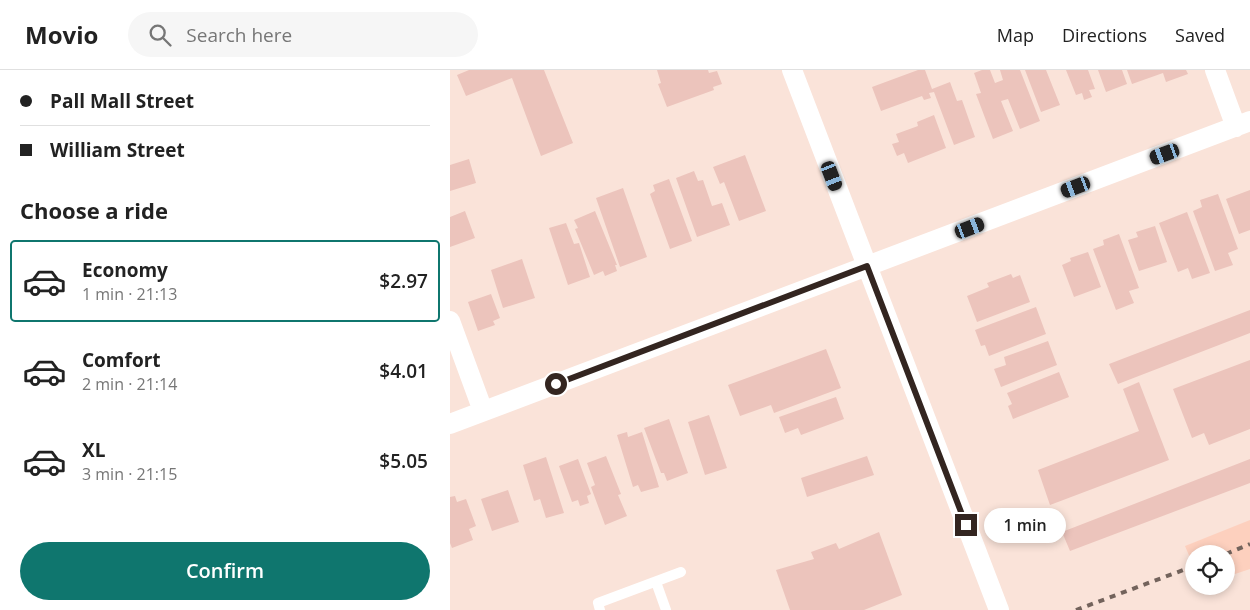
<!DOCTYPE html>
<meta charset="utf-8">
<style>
:root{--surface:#fff;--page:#f6f6f6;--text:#222;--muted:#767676;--line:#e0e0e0;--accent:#0f766e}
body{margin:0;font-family:"Open Sans",sans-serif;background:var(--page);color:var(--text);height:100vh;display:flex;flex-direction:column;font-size:19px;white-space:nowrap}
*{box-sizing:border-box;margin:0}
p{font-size:16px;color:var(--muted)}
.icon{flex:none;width:28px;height:28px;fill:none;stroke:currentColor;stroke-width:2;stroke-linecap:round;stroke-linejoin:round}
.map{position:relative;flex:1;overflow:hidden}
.side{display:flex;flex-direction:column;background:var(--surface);width:450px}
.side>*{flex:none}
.guide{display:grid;align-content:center;height:110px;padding:0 20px;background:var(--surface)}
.tools{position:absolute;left:735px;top:475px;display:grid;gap:10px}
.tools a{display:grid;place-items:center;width:50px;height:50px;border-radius:50%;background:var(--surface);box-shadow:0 2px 8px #0003;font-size:25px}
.end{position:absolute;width:22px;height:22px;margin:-11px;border:6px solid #332520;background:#fff;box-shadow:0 0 0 2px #fff}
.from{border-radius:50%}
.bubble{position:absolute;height:35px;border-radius:18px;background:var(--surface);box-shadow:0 2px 8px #0003;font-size:16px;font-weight:600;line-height:35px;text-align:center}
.car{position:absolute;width:15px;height:30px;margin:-15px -8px;border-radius:6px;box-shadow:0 0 4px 1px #0007;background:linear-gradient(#222 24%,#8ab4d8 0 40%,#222 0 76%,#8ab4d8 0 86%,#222 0)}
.guide b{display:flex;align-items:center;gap:18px;height:48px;font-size:19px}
.guide b+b{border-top:1px solid var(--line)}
.guide i{width:12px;height:12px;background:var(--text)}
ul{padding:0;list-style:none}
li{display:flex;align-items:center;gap:15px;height:82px;margin:0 10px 8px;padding:0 10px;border:2px solid transparent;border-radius:5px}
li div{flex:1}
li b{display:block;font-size:19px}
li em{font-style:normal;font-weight:600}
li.active{border-color:var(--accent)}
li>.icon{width:45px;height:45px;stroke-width:1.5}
h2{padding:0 20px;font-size:22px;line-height:60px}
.cta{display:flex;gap:10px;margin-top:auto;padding:10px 20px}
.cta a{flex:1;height:58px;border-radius:30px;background:var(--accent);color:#fff;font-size:20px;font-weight:600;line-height:58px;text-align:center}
header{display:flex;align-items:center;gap:30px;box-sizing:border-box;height:70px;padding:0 25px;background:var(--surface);border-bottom:1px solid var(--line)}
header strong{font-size:24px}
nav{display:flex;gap:28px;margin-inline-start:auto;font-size:18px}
.search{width:350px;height:45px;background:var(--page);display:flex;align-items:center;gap:12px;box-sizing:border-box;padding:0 18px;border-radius:28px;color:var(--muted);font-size:19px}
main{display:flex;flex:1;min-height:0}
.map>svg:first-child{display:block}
.built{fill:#fdd0be}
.building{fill:#ecc4bc}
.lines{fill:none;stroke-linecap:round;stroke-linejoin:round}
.lane{stroke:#fff;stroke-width:10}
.street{stroke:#fff;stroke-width:20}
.rail{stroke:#73635c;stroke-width:4;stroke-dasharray:6 6;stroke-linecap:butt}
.route{stroke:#332520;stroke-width:6}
</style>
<header>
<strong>Movio</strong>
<div class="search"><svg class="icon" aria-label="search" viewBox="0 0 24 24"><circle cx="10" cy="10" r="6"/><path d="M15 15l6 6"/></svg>Search here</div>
<nav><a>Map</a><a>Directions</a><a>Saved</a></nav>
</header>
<main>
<section class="side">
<div class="guide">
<b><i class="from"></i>Pall Mall Street</b>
<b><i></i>William Street</b>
</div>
<h2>Choose a ride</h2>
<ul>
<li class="active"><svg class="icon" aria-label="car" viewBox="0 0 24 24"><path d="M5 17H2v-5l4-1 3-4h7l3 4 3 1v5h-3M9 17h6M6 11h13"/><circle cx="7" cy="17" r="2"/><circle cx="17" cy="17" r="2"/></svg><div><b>Economy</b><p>1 min · 21:13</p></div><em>$2.97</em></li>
<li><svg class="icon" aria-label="car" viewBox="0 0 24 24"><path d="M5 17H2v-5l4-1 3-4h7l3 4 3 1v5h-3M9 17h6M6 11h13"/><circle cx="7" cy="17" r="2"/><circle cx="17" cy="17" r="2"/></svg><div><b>Comfort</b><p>2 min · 21:14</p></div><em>$4.01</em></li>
<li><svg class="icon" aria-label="car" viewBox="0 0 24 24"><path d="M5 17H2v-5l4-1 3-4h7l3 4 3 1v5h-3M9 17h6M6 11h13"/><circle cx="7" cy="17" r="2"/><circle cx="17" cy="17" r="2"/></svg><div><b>XL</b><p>3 min · 21:15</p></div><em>$5.05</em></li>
</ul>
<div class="cta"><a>Confirm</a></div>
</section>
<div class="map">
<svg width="800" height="540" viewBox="0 0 800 540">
<rect width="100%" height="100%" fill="#fae3d9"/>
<path class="built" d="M 800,450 L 800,499 L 776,507 L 776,484 L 744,484 L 744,497 L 735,476 Z"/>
<path class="building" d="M 19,0 L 94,0 L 123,73 L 91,86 L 62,8 L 16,26 L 7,5 Z
M 207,0 L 258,0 L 259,3 L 267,1 L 272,14 L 263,17 L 264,20 L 217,37 L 208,14 L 211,13 Z
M 468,0 L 475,0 L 482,19 L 500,12 L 507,31 L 512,30 L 525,67 L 504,75 L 484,22 L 479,23 L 481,28 L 474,30 L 472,26 L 431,41 L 422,17 Z
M 532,0 L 540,0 L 545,13 L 553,10 L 550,0 L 570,0 L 590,51 L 570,59 L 558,29 L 551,31 L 563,61 L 543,69 L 526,24 L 531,23 L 524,3 Z
M 575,0 L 596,0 L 610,35 L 591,42 Z
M 616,0 L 638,0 L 645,19 L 639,20 L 642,27 L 634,30 L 632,23 L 626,25 Z
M 648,0 L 672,0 L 677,14 L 656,22 Z
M 677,0 L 736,0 L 738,4 L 716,12 L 713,3 L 682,14 Z
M 484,45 L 496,78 L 458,93 L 454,83 L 447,86 L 442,74 L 449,72 L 446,64 L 468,56 L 467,52 Z
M 295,85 L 316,141 L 289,151 L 274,112 L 270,114 L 263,97 Z
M 19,89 L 26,113 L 0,121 L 0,95 Z
M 244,101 L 248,111 L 253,110 L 262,136 L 272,133 L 280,155 L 247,167 L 226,108 Z
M 219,109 L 242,171 L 220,179 L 200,124 L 205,121 L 203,115 Z
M 173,118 L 197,187 L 170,197 L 146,128 Z
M 800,120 L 800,160 L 789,164 L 776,129 Z
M 768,124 L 788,179 L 778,183 L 783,195 L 765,201 L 743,141 L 752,137 L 750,130 Z
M 15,141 L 25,168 L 0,177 L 0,147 Z
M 145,141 L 167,195 L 165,195 L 167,201 L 155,206 L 153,201 L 144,205 L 125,159 L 128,158 L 124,150 Z
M 737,142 L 760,203 L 742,209 L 738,198 L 728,202 L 709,153 Z
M 116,153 L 124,174 L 129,173 L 140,207 L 118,215 L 99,158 Z
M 705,156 L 717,192 L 689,201 L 678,170 L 688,167 L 686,162 Z
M 669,164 L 689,218 L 679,221 L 684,233 L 666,240 L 643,179 L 654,175 L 653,170 Z
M 638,182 L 651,217 L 624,227 L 612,195 L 621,191 L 620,188 Z
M 72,189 L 85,228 L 53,238 L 41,200 Z
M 561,204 L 563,208 L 570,205 L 580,232 L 527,252 L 517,226 L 539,217 L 537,213 Z
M 41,224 L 50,248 L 43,251 L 45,255 L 28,261 L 18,232 Z
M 586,237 L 596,264 L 539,286 L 535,275 L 531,276 L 525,260 Z
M 800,240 L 800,263 L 668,314 L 659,294 Z
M 598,271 L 607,295 L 551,317 L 544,299 L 556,295 L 554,287 Z
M 376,279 L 391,318 L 324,343 L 321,335 L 290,346 L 278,315 Z
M 800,290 L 800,359 L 759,375 L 754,363 L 742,368 L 723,319 Z
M 609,302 L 619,327 L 563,349 L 558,336 L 562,334 L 557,323 Z
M 689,312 L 719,390 L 600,435 L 588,400 L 689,361 L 673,319 Z
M 386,327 L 394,349 L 351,365 L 348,358 L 335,363 L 329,347 Z
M 259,345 L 277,398 L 255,405 L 238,352 Z
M 219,349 L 238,403 L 217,411 L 214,403 L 211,403 L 194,358 Z
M 177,362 L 178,367 L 192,362 L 209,417 L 191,422 L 188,415 L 183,417 L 167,365 Z
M 156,386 L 171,424 L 168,425 L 177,446 L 155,455 L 141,417 L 145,415 L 137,393 Z
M 417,386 L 424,405 L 357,427 L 351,408 Z
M 96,387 L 114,443 L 96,448 L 90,429 L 84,431 L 73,395 Z
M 128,389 L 141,424 L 137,426 L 139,433 L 130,436 L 128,430 L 122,432 L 109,396 Z
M 800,389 L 800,413 L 620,481 L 612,462 Z
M 58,420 L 69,452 L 42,461 L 31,429 Z
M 5,426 L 7,432 L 16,429 L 26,456 L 19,459 L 23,470 L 2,478 L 0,473 L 0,427 Z
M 429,462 L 452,525 L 414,540 L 340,540 L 326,500 L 364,489 L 361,482 L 386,473 L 389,479 Z"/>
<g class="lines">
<path class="lane" d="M 206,512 L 216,540
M 150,540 L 148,533 L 231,502"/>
<path class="street" d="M 342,0 L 549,540
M 765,0 L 786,57
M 0,251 L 33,341
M 0,354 L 800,51"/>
<path class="rail" d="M 776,484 L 800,474
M 626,540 L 744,496"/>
</g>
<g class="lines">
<path class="route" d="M 106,314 L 417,196 L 516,455"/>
</g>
</svg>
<div class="tools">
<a><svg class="icon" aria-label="locate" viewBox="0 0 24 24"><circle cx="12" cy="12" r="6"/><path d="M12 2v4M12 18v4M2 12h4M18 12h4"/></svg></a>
</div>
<i class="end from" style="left:106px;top:314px"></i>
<i class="end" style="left:516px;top:455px"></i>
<div class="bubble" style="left:534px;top:438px;width:82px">1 min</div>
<i class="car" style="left:715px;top:84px;rotate:250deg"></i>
<i class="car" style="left:382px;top:106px;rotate:159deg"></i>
<i class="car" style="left:626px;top:117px;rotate:249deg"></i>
<i class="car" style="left:520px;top:158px;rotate:69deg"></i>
</div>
</main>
